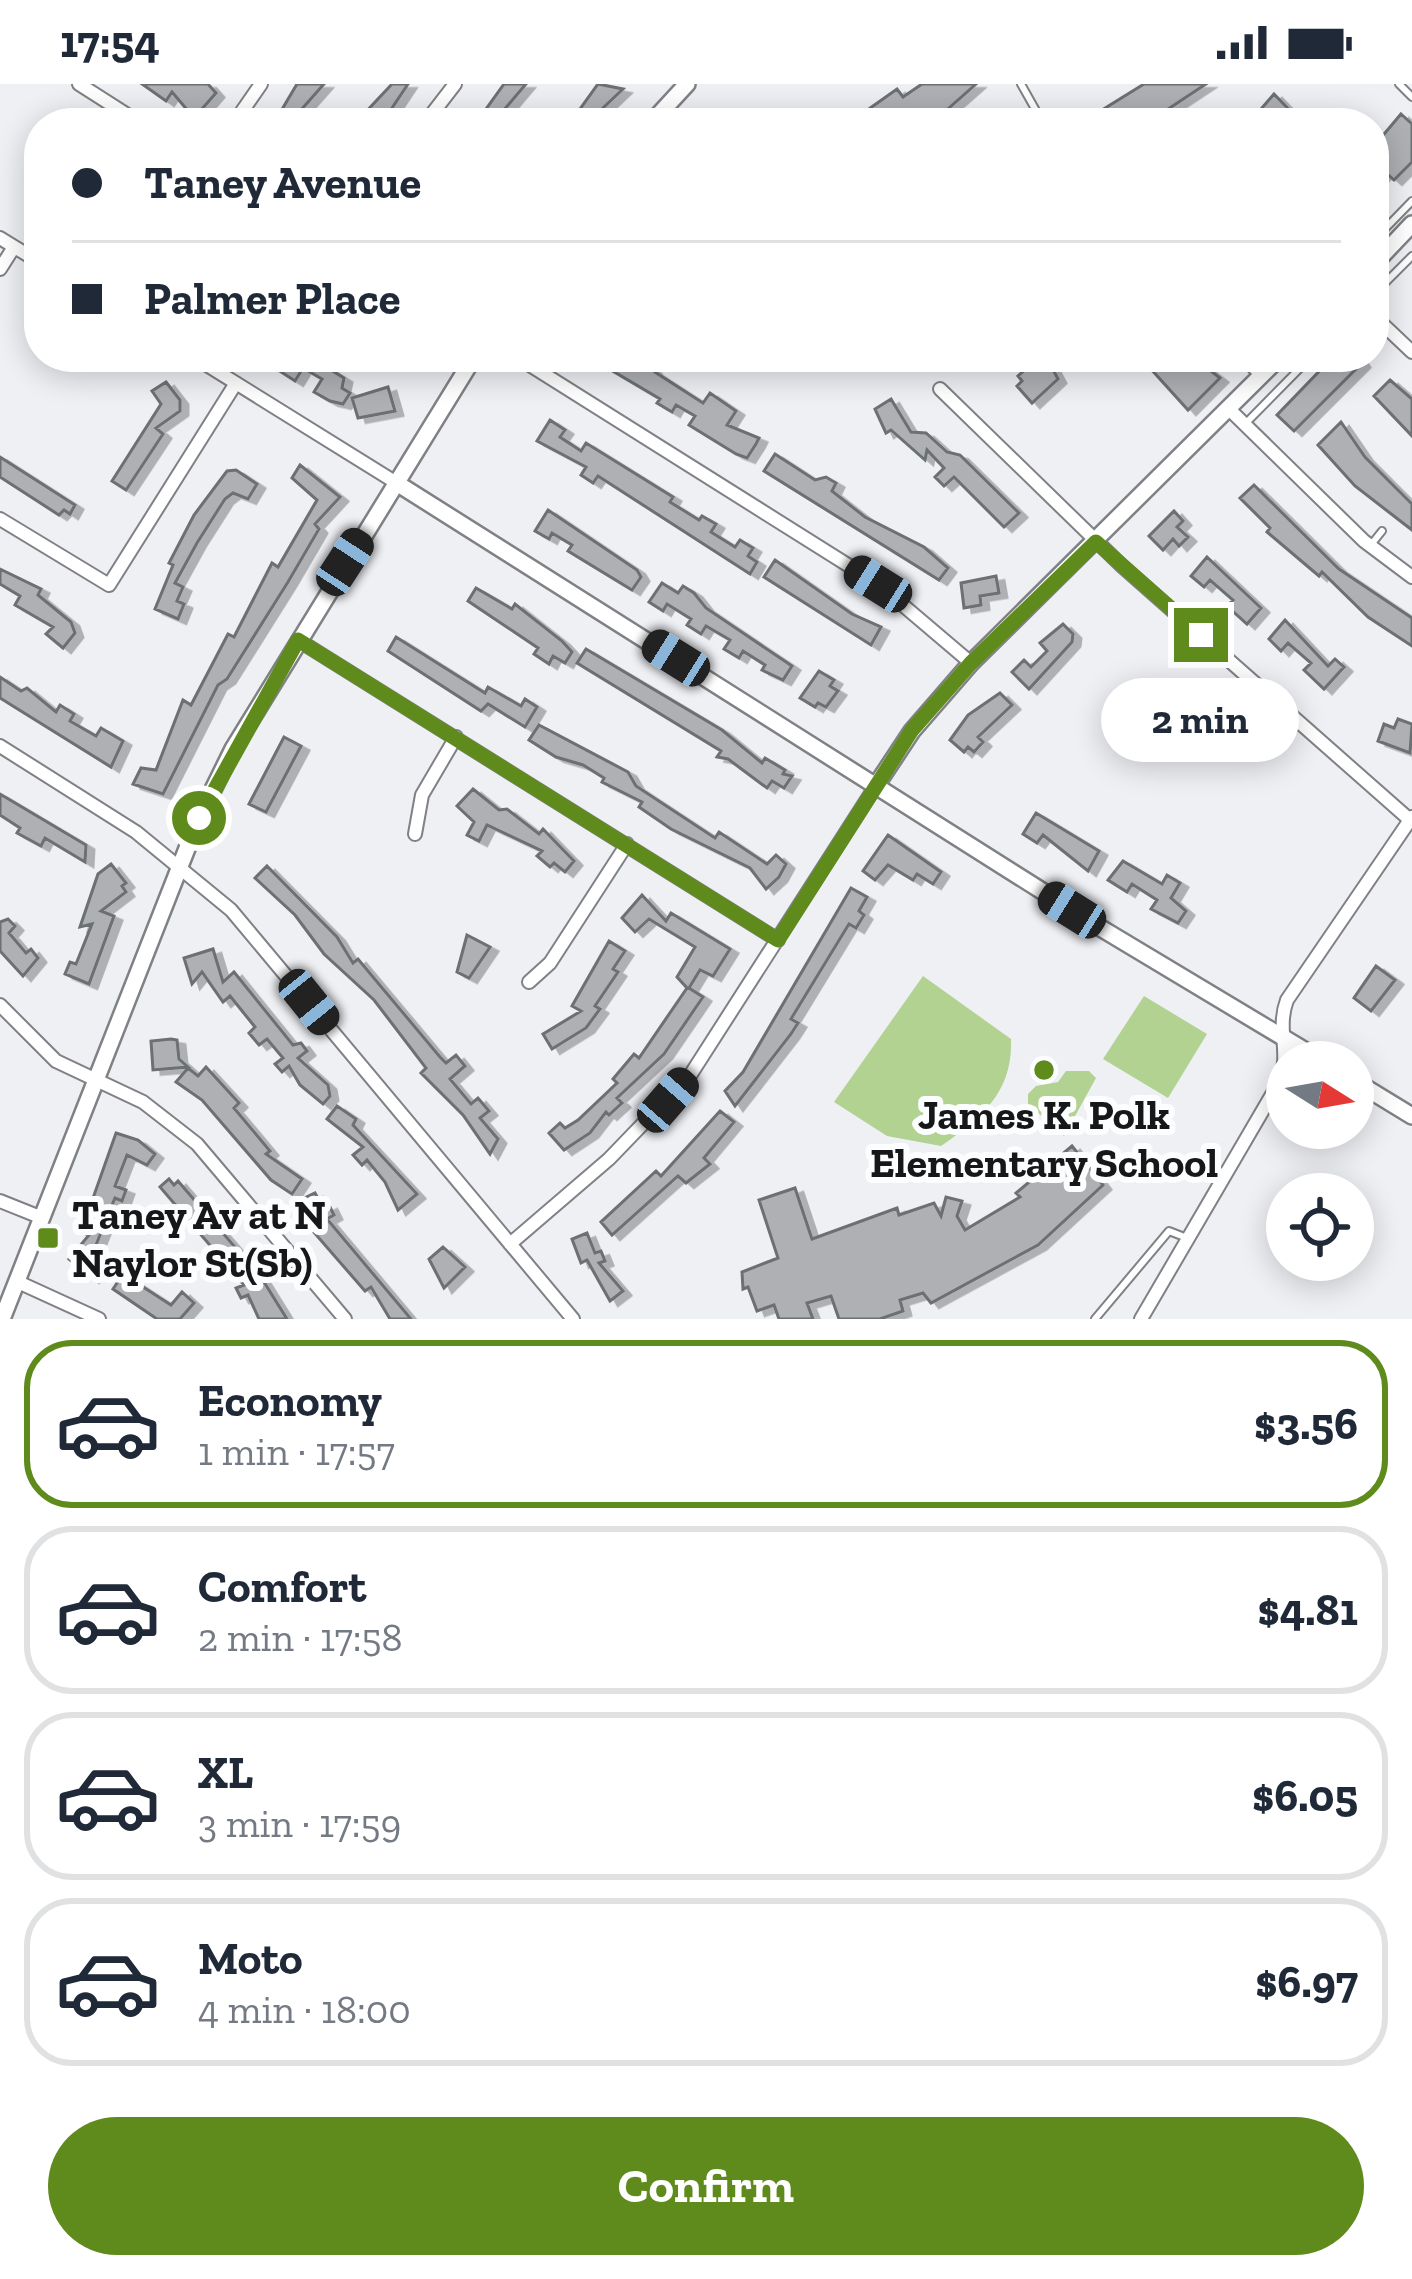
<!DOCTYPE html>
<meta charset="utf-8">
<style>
:root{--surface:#fff;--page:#f6f6f7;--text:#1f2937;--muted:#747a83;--line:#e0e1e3;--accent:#5e8b1b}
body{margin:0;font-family:"Zilla Slab",serif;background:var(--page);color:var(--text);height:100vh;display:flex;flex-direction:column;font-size:45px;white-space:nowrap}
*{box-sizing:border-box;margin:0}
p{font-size:39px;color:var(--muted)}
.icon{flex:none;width:66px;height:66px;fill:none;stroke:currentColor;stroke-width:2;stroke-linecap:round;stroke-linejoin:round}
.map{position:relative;height:1235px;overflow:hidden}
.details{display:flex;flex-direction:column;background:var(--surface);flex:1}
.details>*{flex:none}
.hud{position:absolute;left:24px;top:24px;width:1365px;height:264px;border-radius:48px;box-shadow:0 6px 30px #0003;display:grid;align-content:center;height:264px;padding:0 48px;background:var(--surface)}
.needle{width:78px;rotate:101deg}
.buttons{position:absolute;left:1266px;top:957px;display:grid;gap:24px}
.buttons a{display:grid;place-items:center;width:108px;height:108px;border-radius:50%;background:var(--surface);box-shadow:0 6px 30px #0003;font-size:60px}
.end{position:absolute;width:54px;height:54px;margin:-27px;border:15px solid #5e8b1b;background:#fff;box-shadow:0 0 0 6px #fff}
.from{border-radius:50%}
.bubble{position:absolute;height:84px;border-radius:42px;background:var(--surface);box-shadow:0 6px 30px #0003;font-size:39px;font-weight:700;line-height:84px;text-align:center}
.car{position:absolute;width:36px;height:72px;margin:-36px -18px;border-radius:15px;box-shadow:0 0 9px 3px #0007;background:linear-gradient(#222 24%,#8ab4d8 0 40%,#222 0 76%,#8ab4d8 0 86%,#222 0)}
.hud b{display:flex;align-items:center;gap:42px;height:114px;font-size:45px}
.hud b+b{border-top:3px solid var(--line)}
.hud i{width:30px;height:30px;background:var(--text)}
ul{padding:21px 0 0;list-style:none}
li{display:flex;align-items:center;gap:36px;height:168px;margin:0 24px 18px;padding:0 24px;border:6px solid var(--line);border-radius:48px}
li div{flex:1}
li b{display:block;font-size:45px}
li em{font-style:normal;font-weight:700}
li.current{border-color:var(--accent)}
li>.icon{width:108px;height:108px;stroke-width:1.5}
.button{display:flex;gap:24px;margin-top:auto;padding:24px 48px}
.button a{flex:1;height:138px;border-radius:72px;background:var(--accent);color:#fff;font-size:48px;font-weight:700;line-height:138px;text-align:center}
.status{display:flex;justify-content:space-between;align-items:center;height:84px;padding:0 60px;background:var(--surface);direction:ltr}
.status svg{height:33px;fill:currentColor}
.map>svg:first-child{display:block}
.green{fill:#b2d292}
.building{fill:#aeb0b4;stroke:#6d6f72;stroke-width:3;filter:url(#shadow)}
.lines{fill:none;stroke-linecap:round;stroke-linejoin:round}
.service-casing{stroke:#7f8185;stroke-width:10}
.minor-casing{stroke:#7f8185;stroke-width:16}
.tertiary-casing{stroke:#7f8185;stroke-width:20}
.service{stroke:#fff;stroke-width:6}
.minor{stroke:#fff;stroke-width:12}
.tertiary{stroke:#fff;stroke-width:15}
.route{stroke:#5e8b1b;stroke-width:15}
.poi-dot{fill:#5e8b1b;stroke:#fcfdff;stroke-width:4.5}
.labels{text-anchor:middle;stroke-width:12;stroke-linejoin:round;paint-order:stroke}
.poi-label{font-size:42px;font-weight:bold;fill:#161718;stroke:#fcfdff}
</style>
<div class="status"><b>17:54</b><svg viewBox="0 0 49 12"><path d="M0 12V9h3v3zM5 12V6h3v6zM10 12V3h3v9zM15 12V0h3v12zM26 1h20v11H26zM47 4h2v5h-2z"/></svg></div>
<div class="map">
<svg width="1412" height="1235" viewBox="0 0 1412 1235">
<defs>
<filter id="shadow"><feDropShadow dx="8" dy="4.5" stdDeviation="0" flood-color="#0004"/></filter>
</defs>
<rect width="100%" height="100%" fill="#eef0f4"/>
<path class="green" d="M 923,892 L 1011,955 C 1013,1008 982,1034 941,1062 L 887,1052 L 834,1018 Z
M 1144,912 L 1207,950 L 1168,1014 L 1103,975 Z
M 1066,987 L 1089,987 L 1096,994 L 1064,1052 L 1028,1020 L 1028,1010 L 1036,1002 L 1058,998 Z"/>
<path class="building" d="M 142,0 L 208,0 L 216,9 L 194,34 L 172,8 L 166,17 Z
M 297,0 L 324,0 L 293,35 L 281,27 Z
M 392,0 L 408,0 L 382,39 L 372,39 L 362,32 Z
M 504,0 L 526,0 L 498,33 L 506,39 L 476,39 Z
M 598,0 L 623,5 L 587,39 L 570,39 Z
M 922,0 L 976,0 L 932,39 L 849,39 L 897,5 L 903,13 Z
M 1144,0 L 1206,0 L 1147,39 L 1081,39 Z
M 1274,10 L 1302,39 L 1249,39 Z
M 1401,30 L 1412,40 L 1412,78 L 1394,96 L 1385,88 L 1374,99 L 1374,62 Z
M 273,273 L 291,273 L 303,280 L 310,273 L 344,294 L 342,304 L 350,309 L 343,320 L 330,317 L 314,308 L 322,295 L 303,284 L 295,297 L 269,280 Z
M 589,273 L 618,273 L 628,280 L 633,273 L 643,273 L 655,288 L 703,319 L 710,309 L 736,327 L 727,341 L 759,354 L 756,360 L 747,374 L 736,370 L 689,341 L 695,332 L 676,321 L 672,328 L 657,319 L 660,315 Z
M 1140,273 L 1193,273 L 1220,294 L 1188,326 Z
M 1333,273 L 1358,273 L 1362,279 L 1294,347 L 1277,331 Z
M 1038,274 L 1044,280 L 1048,276 L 1058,295 L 1032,319 L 1017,302 L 1022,297 L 1018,292 Z
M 1390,296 L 1412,315 L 1412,352 L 1374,312 Z
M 166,298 L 180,316 L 180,327 L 156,344 L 163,350 L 126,406 L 112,397 L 161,320 L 152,307 Z
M 388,303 L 395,327 L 358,334 L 352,314 Z
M 891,315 L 911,348 L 926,349 L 947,368 L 960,371 L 1019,429 L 1004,443 L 954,393 L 944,402 L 935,393 L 944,384 L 927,366 L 925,376 L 891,346 L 886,349 L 875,325 Z
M 550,336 L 565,346 L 560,353 L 581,367 L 586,359 L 673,413 L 670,418 L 699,436 L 702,432 L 716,440 L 711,448 L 735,463 L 740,456 L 753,464 L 748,472 L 757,478 L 750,490 L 598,392 L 593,399 L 581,391 L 586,383 L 537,357 Z
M 1341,338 L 1365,373 L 1412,420 L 1412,446 L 1355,402 L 1318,361 Z
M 775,370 L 815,396 L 826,393 L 836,399 L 832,407 L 865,433 L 924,463 L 948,484 L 939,496 L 764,387 Z
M 0,373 L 75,421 L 70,430 L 64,426 L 59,431 L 0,393 Z
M 300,381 L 340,413 L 315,440 L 319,445 L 288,498 L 227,595 L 218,601 L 163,710 L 133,700 L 141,684 L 156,686 L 183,616 L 191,621 L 228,550 L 234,553 L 272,479 L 278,483 L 317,416 L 292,394 Z
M 236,386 L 257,400 L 248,415 L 233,409 L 225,415 L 197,459 L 175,499 L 183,503 L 177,517 L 184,520 L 178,535 L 155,525 L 173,481 L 169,479 L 194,431 L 227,387 Z
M 1254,401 L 1339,485 L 1412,534 L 1412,562 L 1368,533 L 1322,488 L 1319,492 L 1267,448 L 1270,444 L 1240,414 Z
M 548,426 L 637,486 L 641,493 L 632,506 L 568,467 L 572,461 L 552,449 L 549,455 L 535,447 Z
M 1174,427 L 1183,437 L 1177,443 L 1188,453 L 1179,462 L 1173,455 L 1163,466 L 1149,452 Z
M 1207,473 L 1261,524 L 1247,540 L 1227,522 L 1233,516 L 1210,496 L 1204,503 L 1191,492 Z
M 775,476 L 852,530 L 881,543 L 871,561 L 764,493 Z
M 0,485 L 41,505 L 38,511 L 71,538 L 75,549 L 63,564 L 46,550 L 53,543 L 15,521 L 20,512 L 0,500 Z
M 996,492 L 999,509 L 980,512 L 981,521 L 964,524 L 961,499 Z
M 662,499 L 678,509 L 683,502 L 694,509 L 706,524 L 792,582 L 783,596 L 762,586 L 765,581 L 743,567 L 739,574 L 724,565 L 730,556 L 706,542 L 701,550 L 687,541 L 691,535 L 667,520 L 663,527 L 649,518 Z
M 476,504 L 512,525 L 515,520 L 562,557 L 572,568 L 565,579 L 553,572 L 549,580 L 534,570 L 538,564 L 468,517 Z
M 1285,536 L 1328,582 L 1335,575 L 1344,583 L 1324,605 L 1304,586 L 1311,579 L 1288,559 L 1281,567 L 1269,555 Z
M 1063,540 L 1073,550 L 1072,558 L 1029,605 L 1012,588 L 1024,576 L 1031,583 L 1047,567 L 1040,559 Z
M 396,553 L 485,609 L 488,603 L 521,622 L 525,615 L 537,623 L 525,643 L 488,620 L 481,627 L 388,567 Z
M 586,565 L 722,646 L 762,679 L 765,674 L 785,686 L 783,690 L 792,692 L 784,704 L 772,697 L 767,704 L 728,675 L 717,673 L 721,667 L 577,579 Z
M 819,587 L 834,596 L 830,602 L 838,607 L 826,623 L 818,619 L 815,623 L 800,614 Z
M 0,593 L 21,607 L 27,604 L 56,628 L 60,621 L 74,630 L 70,637 L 96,652 L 101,644 L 123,657 L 111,683 L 0,614 Z
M 1000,609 L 1012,621 L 978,653 L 983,658 L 974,668 L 968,663 L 964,668 L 950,656 L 968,631 Z
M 1398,635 L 1412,640 L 1410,669 L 1378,657 L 1384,640 L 1394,644 Z
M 539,641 L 628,688 L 636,702 L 715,754 L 719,748 L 767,780 L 776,771 L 786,780 L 779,793 L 766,805 L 750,784 L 671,745 L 639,723 L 642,718 L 602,698 L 604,694 L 583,681 L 556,673 L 529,656 Z
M 284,653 L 301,662 L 266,728 L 249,720 Z
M 473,705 L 499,726 L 507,725 L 539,750 L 543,745 L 574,777 L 565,788 L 554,779 L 550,783 L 537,772 L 542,767 L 487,741 L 479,757 L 467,751 L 474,738 L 457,722 Z
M 0,710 L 86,761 L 85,778 L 45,754 L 41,762 L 17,749 L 20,744 L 0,731 Z
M 1036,729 L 1099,767 L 1088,787 L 1043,751 L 1037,759 L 1023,750 Z
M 888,751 L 941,788 L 933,800 L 917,790 L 913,796 L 888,781 L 875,796 L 863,787 Z
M 1123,777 L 1162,800 L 1167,791 L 1180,799 L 1171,814 L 1186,827 L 1178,839 L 1151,825 L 1157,816 L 1132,800 L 1127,808 L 1108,796 Z
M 111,780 L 126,799 L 122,802 L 126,808 L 101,827 L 114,832 L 89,900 L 65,890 L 70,878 L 76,880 L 92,840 L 80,843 L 98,790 Z
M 267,782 L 337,853 L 353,879 L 358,875 L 440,973 L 446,979 L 456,971 L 465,982 L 450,995 L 471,1020 L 478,1014 L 489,1027 L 480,1034 L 498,1055 L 490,1070 L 463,1031 L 421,989 L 426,984 L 374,916 L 324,870 L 295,831 L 255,794 Z
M 851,804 L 867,813 L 859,827 L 864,831 L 856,844 L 849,840 L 791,935 L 798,939 L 791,950 L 735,1022 L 725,1007 L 743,988 Z
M 642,811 L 666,837 L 671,829 L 730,865 L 713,892 L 700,886 L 689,904 L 703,913 L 664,970 L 617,1014 L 622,1019 L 609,1031 L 606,1028 L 590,1049 L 564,1066 L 549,1049 L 560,1039 L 565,1044 L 578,1036 L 617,999 L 613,995 L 634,970 L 639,974 L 687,904 L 677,893 L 695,863 L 649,835 L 635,848 L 622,834 Z
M 8,835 L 15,842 L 9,849 L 26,869 L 31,865 L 38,874 L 23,892 L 0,867 L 0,838 Z
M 467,851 L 490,863 L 469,894 L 457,888 Z
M 609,857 L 625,867 L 613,885 L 618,888 L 595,922 L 600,925 L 586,944 L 552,965 L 543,950 L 581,927 L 572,922 Z
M 213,865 L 223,898 L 234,888 L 293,961 L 301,959 L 307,967 L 298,974 L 328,1001 L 330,1012 L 323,1020 L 300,1001 L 289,982 L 282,988 L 275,980 L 283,974 L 267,955 L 259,961 L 249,949 L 255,943 L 230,912 L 223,918 L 202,888 L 192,900 L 184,874 Z
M 1376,882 L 1395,896 L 1371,927 L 1354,914 Z
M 171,955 L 177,956 L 179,975 L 188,983 L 153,986 L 151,957 Z
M 206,983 L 239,1019 L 234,1024 L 270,1067 L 266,1070 L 302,1095 L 292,1110 L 271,1096 L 202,1016 L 176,998 L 188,984 L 198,992 Z
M 337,1022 L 356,1035 L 353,1041 L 417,1110 L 398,1126 L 385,1098 L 367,1076 L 362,1081 L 353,1071 L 363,1063 L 327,1035 Z
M 720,1027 L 734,1038 L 704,1074 L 710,1080 L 686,1099 L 678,1092 L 612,1151 L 601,1138 L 656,1087 L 661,1092 Z
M 116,1049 L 138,1056 L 155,1070 L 147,1081 L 127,1071 L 115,1102 L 126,1106 L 122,1117 L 115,1114 L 92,1171 L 103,1180 L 91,1194 L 69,1175 L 89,1151 L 81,1148 Z
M 1072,1062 L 1103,1101 L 1038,1161 L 931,1219 L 923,1209 L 900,1216 L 903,1227 L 880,1235 L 839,1235 L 831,1212 L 807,1219 L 813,1235 L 779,1235 L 774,1221 L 757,1227 L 748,1203 L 743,1205 L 742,1188 L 778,1174 L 759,1116 L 795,1104 L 812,1155 L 897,1124 L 899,1131 L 934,1119 L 941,1132 L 946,1113 L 962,1117 L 957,1132 L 965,1146 L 1020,1113 L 1016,1109 Z
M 169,1095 L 174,1101 L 178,1097 L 241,1170 L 237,1176 L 252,1193 L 259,1190 L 287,1235 L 259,1235 L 248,1211 L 241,1214 L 236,1204 L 244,1201 L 160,1103 Z
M 315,1109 L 323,1124 L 329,1121 L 334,1131 L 327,1135 L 411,1235 L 390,1235 L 371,1203 L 365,1207 L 311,1145 L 298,1117 Z
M 587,1149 L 595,1169 L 601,1167 L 605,1177 L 599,1179 L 623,1207 L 610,1217 L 587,1176 L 581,1179 L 572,1155 Z
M 443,1163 L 465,1183 L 444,1204 L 429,1175 Z
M 123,1190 L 171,1221 L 182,1208 L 194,1219 L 180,1235 L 157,1235 L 113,1205 Z"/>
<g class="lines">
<g class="service-casing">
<path id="service" d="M 1021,0 L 1043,39
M 1399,0 L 1412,13
M 1374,170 L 1378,152 L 1412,117
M 1374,210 L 1412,172
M 1240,273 L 1257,291
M 1247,338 L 1311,273
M 1370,462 L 1382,447
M 1095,1235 L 1169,1147 L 1187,1154"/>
</g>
<g class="minor-casing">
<path id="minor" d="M 79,0 L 140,39
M 234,39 L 261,0
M 425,39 L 455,0
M 0,154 L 39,178
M 0,185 L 14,163
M 1374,232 L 1412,268
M 194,273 L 395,398
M 517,273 L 878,500 L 971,579
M 940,305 L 1122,482 L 1410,736
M 1230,326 L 1364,457 L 1412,493
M 0,435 L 109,501 L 236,299
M 298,556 L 778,856
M 0,662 L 136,748 L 231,826 L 573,1235
M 1200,664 L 1256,601
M 415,750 L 422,711 L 456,653
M 529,898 L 550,879 L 627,760
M 0,921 L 56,977 L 143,1018 L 197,1060 L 345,1235
M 0,1117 L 40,1133
M 510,1160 L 609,1075 L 691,990 L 877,700
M 18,1198 L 99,1235
M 1141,1235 L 1280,997 C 1291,968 1276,945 1287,916 L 1412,733"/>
</g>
<g class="tertiary-casing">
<path id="tertiary" d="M 651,39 L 687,0
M 1374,180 L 1412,140
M 395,398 L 1099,843 L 1324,978
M 877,700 L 912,647 L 971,579 L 1280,273
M 1353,996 L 1412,1032
M 2,1235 L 199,734 L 233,665 L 474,273"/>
</g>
<use href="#service" class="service"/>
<use href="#minor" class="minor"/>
<use href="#tertiary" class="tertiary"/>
</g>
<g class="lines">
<path class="route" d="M 199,734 L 298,556 L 778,856 L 912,646 L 971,579 L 1096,458 L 1201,551"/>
</g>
<g class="poi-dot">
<circle cx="1044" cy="986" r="12"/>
<rect x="36" y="1142" width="24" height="24" rx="6"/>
</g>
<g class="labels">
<g class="poi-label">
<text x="1044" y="1045">James K. Polk<tspan x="1044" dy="48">Elementary School</tspan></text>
<text x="72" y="1145" text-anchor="start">Taney Av at N<tspan x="72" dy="48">Naylor St(Sb)</tspan></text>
</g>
</g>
</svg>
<div class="buttons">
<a><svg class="needle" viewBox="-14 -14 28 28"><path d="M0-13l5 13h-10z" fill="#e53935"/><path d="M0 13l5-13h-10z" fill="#747a83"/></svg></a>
<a><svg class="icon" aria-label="locate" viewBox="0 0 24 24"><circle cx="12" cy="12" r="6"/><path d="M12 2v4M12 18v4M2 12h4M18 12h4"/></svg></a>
</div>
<i class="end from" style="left:199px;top:734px"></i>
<i class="end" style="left:1201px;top:551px"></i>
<div class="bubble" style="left:1101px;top:594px;width:198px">2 min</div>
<i class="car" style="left:345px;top:478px;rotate:33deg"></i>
<i class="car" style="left:878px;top:500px;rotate:302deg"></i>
<i class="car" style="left:676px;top:574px;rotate:302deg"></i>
<i class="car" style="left:1072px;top:826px;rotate:302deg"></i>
<i class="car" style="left:309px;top:918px;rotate:141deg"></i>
<i class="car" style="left:668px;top:1016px;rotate:41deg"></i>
<div class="hud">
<b><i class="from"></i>Taney Avenue</b>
<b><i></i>Palmer Place</b>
</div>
</div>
<section class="details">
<ul>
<li class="current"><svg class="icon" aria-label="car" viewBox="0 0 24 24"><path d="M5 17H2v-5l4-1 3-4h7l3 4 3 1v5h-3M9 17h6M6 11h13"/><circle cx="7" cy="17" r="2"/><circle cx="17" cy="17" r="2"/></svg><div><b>Economy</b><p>1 min · 17:57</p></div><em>$3.56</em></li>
<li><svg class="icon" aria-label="car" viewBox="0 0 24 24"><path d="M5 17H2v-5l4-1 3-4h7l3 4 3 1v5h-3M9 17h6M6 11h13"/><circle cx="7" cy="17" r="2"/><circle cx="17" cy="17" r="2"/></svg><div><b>Comfort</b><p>2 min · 17:58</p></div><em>$4.81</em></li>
<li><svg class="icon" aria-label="car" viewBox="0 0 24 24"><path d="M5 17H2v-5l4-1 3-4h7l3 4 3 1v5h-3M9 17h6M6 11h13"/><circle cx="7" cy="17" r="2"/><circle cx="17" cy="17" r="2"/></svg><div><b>XL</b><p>3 min · 17:59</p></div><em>$6.05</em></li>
<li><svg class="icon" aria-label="car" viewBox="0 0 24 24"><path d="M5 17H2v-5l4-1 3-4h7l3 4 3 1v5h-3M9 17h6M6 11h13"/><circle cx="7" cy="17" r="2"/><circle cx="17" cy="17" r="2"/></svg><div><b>Moto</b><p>4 min · 18:00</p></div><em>$6.97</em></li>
</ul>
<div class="button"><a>Confirm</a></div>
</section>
